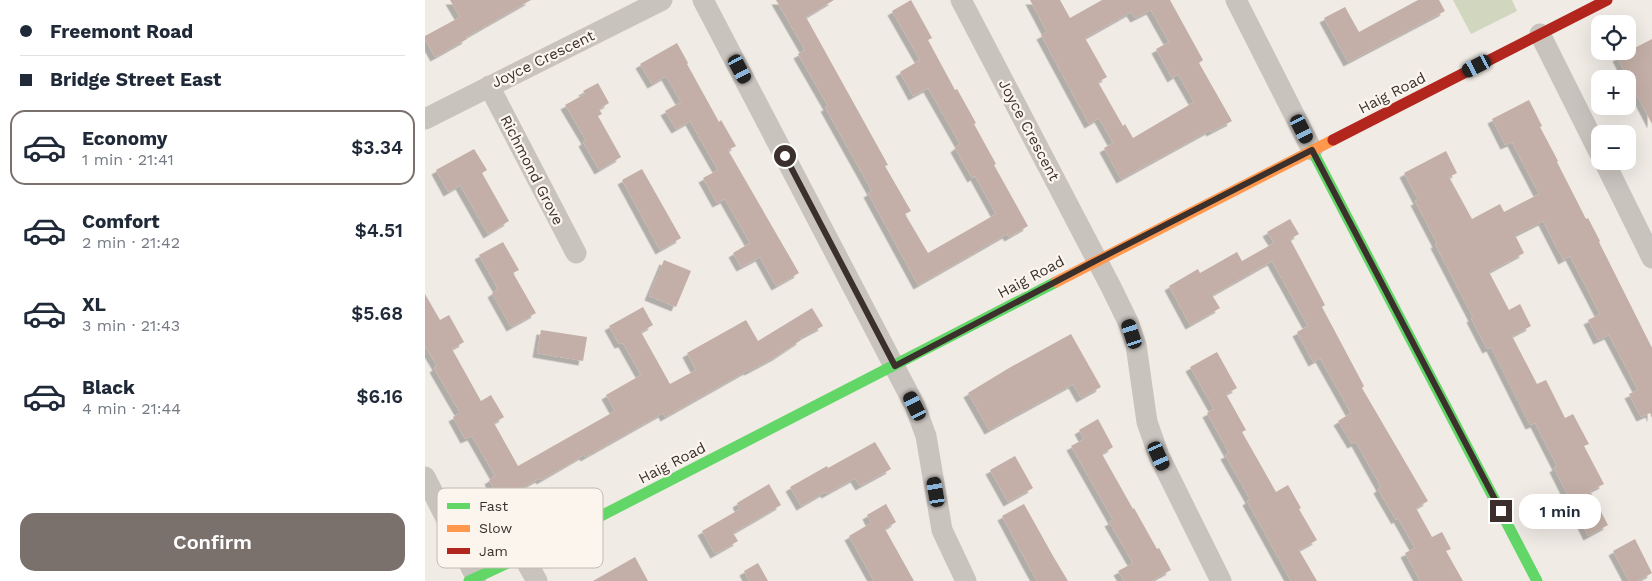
<!DOCTYPE html>
<meta charset="utf-8">
<style>
:root{--surface:#fff;--page:#f2f2f3;--text:#1f2937;--muted:#747a83;--line:#e0e1e3;--accent:#7a716c}
body{margin:0;font-family:"Work Sans",sans-serif;background:var(--page);color:var(--text);height:100vh;display:flex;flex-direction:column;font-size:19px;white-space:nowrap}
*{box-sizing:border-box;margin:0}
p{font-size:16px;color:var(--muted)}
.icon{flex:none;width:28px;height:28px;fill:none;stroke:currentColor;stroke-width:2;stroke-linecap:round;stroke-linejoin:round}
.map{position:relative;flex:1;overflow:hidden}
.panel{display:flex;flex-direction:column;background:var(--surface);width:425px}
.panel>*{flex:none}
.top-card{display:grid;align-content:center;height:110px;padding:0 20px;background:var(--surface)}
.fabs{position:absolute;left:1166px;top:15px;display:grid;gap:10px}
.fabs a{display:grid;place-items:center;width:45px;height:45px;border-radius:10px;background:var(--surface);box-shadow:0 5px 20px #0002;font-size:25px}
.end{position:absolute;width:22px;height:22px;margin:-11px;border:6px solid #3b302b;background:#fff;box-shadow:0 0 0 2px #fff}
.from{border-radius:50%}
.bubble{position:absolute;height:35px;border-radius:15px;background:var(--surface);box-shadow:0 5px 20px #0002;font-size:16px;font-weight:600;line-height:35px;text-align:center}
.car{position:absolute;width:15px;height:30px;margin:-15px -8px;border-radius:6px;box-shadow:0 0 4px 1px #0007;background:linear-gradient(#222 24%,#8ab4d8 0 40%,#222 0 76%,#8ab4d8 0 86%,#222 0)}
.top-card b{display:flex;align-items:center;gap:18px;height:48px;font-size:19px}
.top-card b+b{border-top:1px solid var(--line)}
.top-card i{width:12px;height:12px;background:var(--text)}
ul{padding:0;list-style:none}
li{display:flex;align-items:center;gap:15px;height:75px;margin:0 10px 8px;padding:0 10px;border:2px solid transparent;border-radius:15px}
li div{flex:1}
li b{display:block;font-size:19px}
li em{font-style:normal;font-weight:600}
li.selected{border-color:var(--accent)}
li>.icon{width:45px;height:45px;stroke-width:1.5}
.cta{display:flex;gap:10px;margin-top:auto;padding:10px 20px}
.cta a{flex:1;height:58px;border-radius:15px;background:var(--accent);color:#fff;font-size:20px;font-weight:600;line-height:58px;text-align:center}
main{display:flex;flex:1;min-height:0}
.map>svg:first-child{display:block}
.green{fill:#d1d6bf}
.building{fill:#c3afa7;fill-rule:evenodd;filter:url(#shadow)}
.lines{fill:none;stroke-linecap:round;stroke-linejoin:round}
.street{stroke:#c9c3be;stroke-width:21}
.fast{stroke:#63d668;stroke-width:11}
.slow{stroke:#ff974d;stroke-width:11}
.jam{stroke:#b3261e;stroke-width:11}
.route{stroke:#3b302b;stroke-width:6}
.labels{text-anchor:middle;stroke-width:4.5;stroke-linejoin:round;paint-order:stroke}
.street-label{font-size:15px;fill:#3b302b;stroke:#fbf5ee}
.key{fill:#fbf5ee;stroke:#c1bab4;stroke-width:1}
.key-label{font-size:14px;fill:#3b302b}
</style>
<main>
<section class="panel">
<div class="top-card">
<b><i class="from"></i>Freemont Road</b>
<b><i></i>Bridge Street East</b>
</div>
<ul>
<li class="selected"><svg class="icon" aria-label="car" viewBox="0 0 24 24"><path d="M5 17H2v-5l4-1 3-4h7l3 4 3 1v5h-3M9 17h6M6 11h13"/><circle cx="7" cy="17" r="2"/><circle cx="17" cy="17" r="2"/></svg><div><b>Economy</b><p>1 min · 21:41</p></div><em>$3.34</em></li>
<li><svg class="icon" aria-label="car" viewBox="0 0 24 24"><path d="M5 17H2v-5l4-1 3-4h7l3 4 3 1v5h-3M9 17h6M6 11h13"/><circle cx="7" cy="17" r="2"/><circle cx="17" cy="17" r="2"/></svg><div><b>Comfort</b><p>2 min · 21:42</p></div><em>$4.51</em></li>
<li><svg class="icon" aria-label="car" viewBox="0 0 24 24"><path d="M5 17H2v-5l4-1 3-4h7l3 4 3 1v5h-3M9 17h6M6 11h13"/><circle cx="7" cy="17" r="2"/><circle cx="17" cy="17" r="2"/></svg><div><b>XL</b><p>3 min · 21:43</p></div><em>$5.68</em></li>
<li><svg class="icon" aria-label="car" viewBox="0 0 24 24"><path d="M5 17H2v-5l4-1 3-4h7l3 4 3 1v5h-3M9 17h6M6 11h13"/><circle cx="7" cy="17" r="2"/><circle cx="17" cy="17" r="2"/></svg><div><b>Black</b><p>4 min · 21:44</p></div><em>$6.16</em></li>
</ul>
<div class="cta"><a>Confirm</a></div>
</section>
<div class="map">
<svg width="1227" height="581" viewBox="0 0 1227 581">
<defs>
<filter id="shadow"><feDropShadow dx="-4.5" dy="4.5" stdDeviation="0" flood-color="#0004"/></filter>
</defs>
<rect width="100%" height="100%" fill="#f0ebe5"/>
<path class="green" d="M 1028,0 L 1087,0 L 1092,11 L 1046,34 Z"/>
<path class="building" d="M 25,0 L 106,0 L 41,37 L 42,39 L 10,57 L 0,39 L 0,36 L 35,17 Z
M 351,0 L 409,0 L 381,17 L 463,165 L 460,166 L 486,211 L 480,214 L 503,253 L 571,214 L 550,176 L 547,178 L 530,148 L 535,144 L 503,88 L 488,96 L 475,72 L 495,60 L 467,11 L 486,0 L 507,38 L 503,40 L 530,90 L 532,89 L 551,123 L 549,124 L 571,164 L 569,165 L 603,226 L 584,237 L 582,234 L 493,285 L 443,193 L 447,191 L 400,107 L 403,106 L 373,54 L 380,50 Z
M 605,0 L 635,0 L 645,18 L 677,0 L 745,0 L 778,60 L 774,63 L 807,121 L 786,132 L 785,130 L 696,179 L 679,148 L 688,143 L 674,118 L 664,124 L 616,35 L 622,32 ZM 726,10 L 744,42 L 731,49 L 747,78 L 753,74 L 769,102 L 708,138 L 700,124 L 698,126 L 673,82 L 682,77 L 660,38 L 706,12 L 710,18 Z
M 993,0 L 1014,0 L 1020,11 L 923,62 L 899,18 L 920,7 L 934,32 Z
M 1227,39 L 1227,124 L 1192,57 Z
M 252,43 L 263,63 L 262,64 L 294,122 L 296,120 L 311,146 L 303,150 L 374,273 L 351,286 L 335,257 L 316,267 L 308,253 L 325,243 L 300,199 L 292,203 L 278,178 L 293,170 L 265,121 L 251,129 L 240,111 L 256,102 L 241,76 L 227,84 L 215,64 Z
M 173,83 L 184,103 L 174,109 L 177,114 L 173,116 L 196,157 L 174,170 L 158,142 L 161,140 L 140,105 L 160,94 L 158,91 Z
M 1104,100 L 1117,126 L 1115,127 L 1133,161 L 1132,162 L 1161,219 L 1163,218 L 1175,241 L 1174,242 L 1227,348 L 1227,418 L 1225,413 L 1216,417 L 1204,394 L 1213,390 L 1184,335 L 1173,340 L 1163,320 L 1175,314 L 1145,256 L 1138,260 L 1118,221 L 1090,235 L 1099,253 L 1064,272 L 1084,310 L 1095,304 L 1106,326 L 1087,336 L 1112,384 L 1121,380 L 1140,418 L 1148,414 L 1164,444 L 1159,446 L 1179,484 L 1165,491 L 1183,525 L 1163,536 L 1129,468 L 1132,466 L 1110,423 L 1105,425 L 1066,347 L 1062,349 L 1046,318 L 1048,317 L 1010,244 L 1012,243 L 990,201 L 993,200 L 979,173 L 1021,151 L 1032,173 L 1024,177 L 1047,219 L 1075,204 L 1079,212 L 1114,194 L 1087,142 L 1080,145 L 1067,119 Z
M 49,149 L 62,170 L 57,173 L 84,221 L 63,234 L 35,185 L 23,192 L 11,170 Z
M 217,169 L 256,238 L 235,250 L 197,180 Z
M 865,219 L 874,234 L 865,239 L 900,305 L 897,307 L 939,386 L 937,388 L 1003,501 L 991,508 L 1007,537 L 1017,532 L 1026,549 L 1021,551 L 1038,581 L 995,581 L 980,553 L 990,548 L 973,518 L 971,520 L 953,489 L 956,487 L 931,442 L 927,444 L 913,421 L 926,413 L 895,358 L 888,362 L 872,332 L 883,326 L 847,261 L 787,295 L 795,308 L 765,325 L 744,286 L 773,269 L 775,273 L 812,252 L 817,261 L 849,243 L 842,232 Z
M 78,242 L 94,270 L 88,273 L 111,313 L 86,327 L 67,293 L 73,289 L 54,255 Z
M 239,260 L 266,271 L 251,307 L 224,296 Z
M 0,294 L 15,320 L 24,315 L 39,342 L 27,349 L 56,401 L 66,395 L 79,417 L 69,423 L 93,466 L 190,411 L 181,395 L 216,375 L 198,343 L 194,344 L 184,326 L 218,307 L 228,325 L 216,332 L 245,384 L 271,370 L 262,353 L 321,320 L 333,341 L 387,308 L 398,326 L 375,338 L 376,340 L 352,356 L 324,371 L 323,370 L 240,417 L 238,413 L 160,457 L 159,455 L 116,480 L 115,478 L 75,500 L 64,480 L 70,476 L 47,436 L 40,439 L 28,417 L 35,413 L 9,368 L 12,366 L 0,346 Z
M 116,330 L 162,337 L 158,361 L 112,353 Z
M 646,334 L 676,387 L 656,398 L 648,384 L 564,430 L 543,393 L 584,368 Z
M 792,352 L 812,388 L 801,394 L 821,430 L 817,432 L 851,492 L 863,485 L 876,508 L 874,509 L 892,540 L 874,550 L 892,581 L 866,581 L 822,501 L 825,499 L 800,455 L 804,453 L 782,413 L 789,409 L 765,367 Z
M 673,419 L 688,447 L 677,454 L 708,509 L 709,508 L 732,549 L 734,548 L 746,570 L 726,581 L 699,581 L 693,571 L 708,563 L 684,522 L 688,520 L 646,446 L 659,439 L 654,430 Z
M 450,442 L 466,469 L 435,486 L 430,478 L 401,494 L 400,492 L 376,506 L 365,487 L 402,466 L 403,468 Z
M 590,456 L 608,488 L 583,502 L 565,470 Z
M 344,484 L 356,505 L 308,533 L 313,541 L 290,554 L 277,531 L 315,509 L 312,503 Z
M 461,504 L 471,522 L 460,529 L 489,581 L 449,581 L 424,536 L 446,523 L 442,515 Z
M 599,504 L 628,556 L 643,581 L 612,581 L 602,563 L 577,516 Z
M 1210,539 L 1227,573 L 1213,581 L 1204,581 L 1188,551 Z
M 210,557 L 223,581 L 168,581 Z
M 333,563 L 343,581 L 324,581 L 319,571 Z"/>
<g class="lines">
<path class="street" d="M 278,0 L 490,406 L 501,436 L 517,530 L 541,581
M 536,0 L 686,287 L 704,324 L 711,345 L 722,422 L 734,456 L 796,581
M 811,0 L 887,150
M 1115,34 L 1175,154
M 64,86 L 151,253
M 0,119 L 237,0
M 1179,161 L 1227,258
M 0,477 L 51,577
M 98,556 L 112,581"/>
<path class="fast" d="M 887,150 L 1112,581
M 44,581 L 98,556 L 631,282"/>
<path class="slow" d="M 631,282 L 908,140"/>
<path class="jam" d="M 908,140 L 1182,0"/>
</g>
<g class="lines">
<path class="route" d="M 360,156 L 470,366 L 672,260 L 887,150 L 1076,511"/>
</g>
<g class="labels">
<g class="street-label">
<text transform="translate(118 59) rotate(-26)" y="5">Joyce Crescent</text>
<text transform="translate(967 93) rotate(-27)" y="5">Haig Road</text>
<text transform="translate(604 130) rotate(62)" y="5">Joyce Crescent</text>
<text transform="translate(107 170) rotate(63)" y="5">Richmond Grove</text>
<text transform="translate(606 277) rotate(-28)" y="5">Haig Road</text>
<text transform="translate(247 463) rotate(-27)" y="5">Haig Road</text>
</g>
</g>
<rect x="12" y="488" width="166" height="80" rx="8" class="key"/>
<rect x="22" y="503" width="23" height="6" fill="#63d668"/>
<rect x="22" y="525" width="23" height="7" fill="#ff974d"/>
<rect x="22" y="548" width="23" height="6" fill="#b3261e"/>
<g class="key-label">
<text x="54" y="511">Fast</text>
<text x="54" y="533">Slow</text>
<text x="54" y="556">Jam</text>
</g>
</svg>
<div class="fabs">
<a><svg class="icon" aria-label="locate" viewBox="0 0 24 24"><circle cx="12" cy="12" r="6"/><path d="M12 2v4M12 18v4M2 12h4M18 12h4"/></svg></a>
<a>+</a>
<a>−</a>
</div>
<i class="end from" style="left:360px;top:156px"></i>
<i class="end" style="left:1076px;top:511px"></i>
<div class="bubble" style="left:1094px;top:494px;width:82px">1 min</div>
<i class="car" style="left:1052px;top:66px;rotate:243deg"></i>
<i class="car" style="left:315px;top:69px;rotate:152deg"></i>
<i class="car" style="left:877px;top:129px;rotate:153deg"></i>
<i class="car" style="left:707px;top:334px;rotate:342deg"></i>
<i class="car" style="left:490px;top:406px;rotate:333deg"></i>
<i class="car" style="left:734px;top:456px;rotate:156deg"></i>
<i class="car" style="left:511px;top:492px;rotate:350deg"></i>
</div>
</main>
